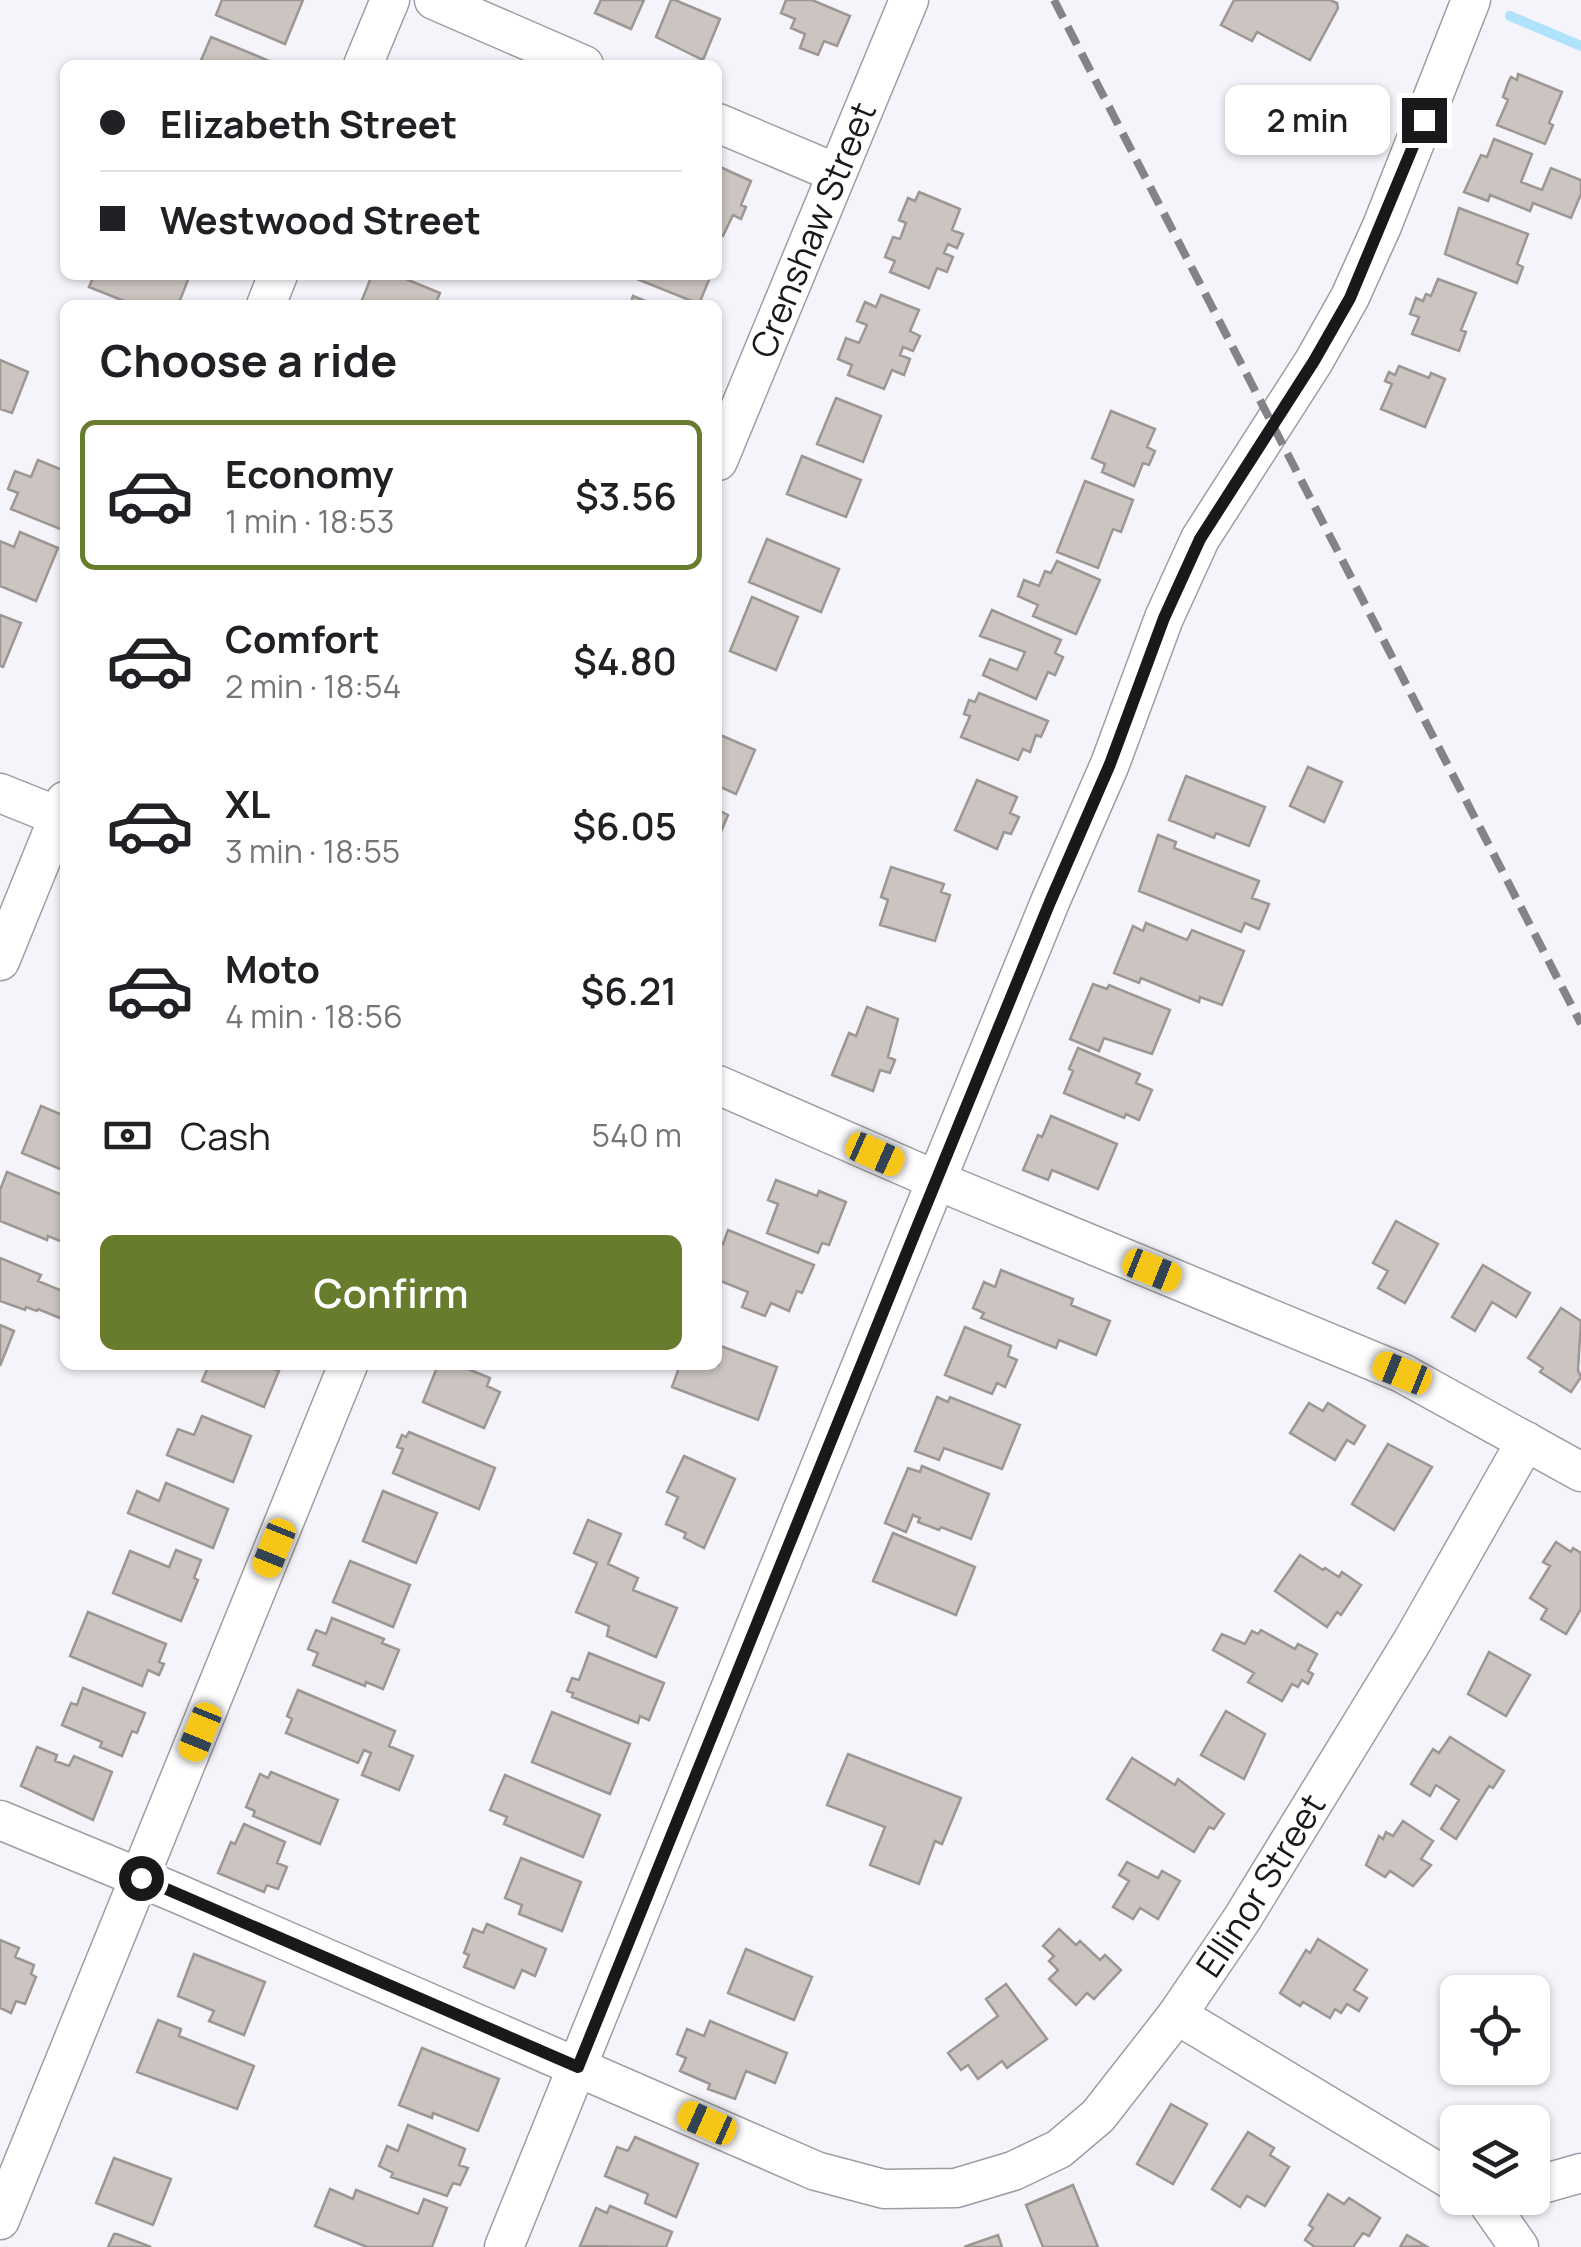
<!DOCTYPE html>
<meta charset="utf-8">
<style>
:root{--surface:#fff;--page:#f2f2f2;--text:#202124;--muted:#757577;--line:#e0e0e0;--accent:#677d2d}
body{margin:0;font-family:Manrope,sans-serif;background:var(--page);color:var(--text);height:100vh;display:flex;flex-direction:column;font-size:38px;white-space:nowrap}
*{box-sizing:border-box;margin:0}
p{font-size:32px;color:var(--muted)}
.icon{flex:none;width:55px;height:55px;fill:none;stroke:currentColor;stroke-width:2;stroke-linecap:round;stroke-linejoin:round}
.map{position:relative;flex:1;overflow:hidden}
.drawer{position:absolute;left:60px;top:300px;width:662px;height:1070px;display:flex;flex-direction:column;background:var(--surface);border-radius:15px;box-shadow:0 2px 8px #0004}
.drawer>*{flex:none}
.hud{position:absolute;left:60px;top:60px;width:662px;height:220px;border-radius:15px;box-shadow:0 2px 8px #0004;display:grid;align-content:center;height:220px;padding:0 40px;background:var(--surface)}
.buttons{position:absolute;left:1440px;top:1975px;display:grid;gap:20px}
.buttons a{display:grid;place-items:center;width:110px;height:110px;border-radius:15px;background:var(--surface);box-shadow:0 2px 8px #0004;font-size:50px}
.end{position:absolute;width:45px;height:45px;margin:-22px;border:12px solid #19181b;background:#fff;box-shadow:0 0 0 5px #fff}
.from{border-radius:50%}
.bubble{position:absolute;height:70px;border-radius:15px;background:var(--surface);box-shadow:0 2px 8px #0004;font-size:32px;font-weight:600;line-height:70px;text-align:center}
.car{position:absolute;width:30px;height:60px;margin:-30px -15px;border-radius:12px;box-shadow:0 0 8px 2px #0007;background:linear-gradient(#f5c518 24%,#345 0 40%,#f5c518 0 76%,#345 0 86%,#f5c518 0)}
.hud b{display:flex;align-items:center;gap:35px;height:95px;font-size:38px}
.hud b+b{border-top:2px solid var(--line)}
.hud i{width:25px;height:25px;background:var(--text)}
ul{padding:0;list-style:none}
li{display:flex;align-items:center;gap:30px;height:150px;margin:0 20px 15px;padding:0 20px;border:5px solid transparent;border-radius:15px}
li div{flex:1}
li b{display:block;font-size:38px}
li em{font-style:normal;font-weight:600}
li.on{border-color:var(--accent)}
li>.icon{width:90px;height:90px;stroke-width:1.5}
h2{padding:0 40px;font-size:45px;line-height:120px}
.pay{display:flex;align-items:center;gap:25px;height:110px;padding:0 40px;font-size:38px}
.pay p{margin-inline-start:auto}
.cta{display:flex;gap:20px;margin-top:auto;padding:20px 40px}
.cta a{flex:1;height:115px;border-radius:15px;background:var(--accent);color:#fff;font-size:40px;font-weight:600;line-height:115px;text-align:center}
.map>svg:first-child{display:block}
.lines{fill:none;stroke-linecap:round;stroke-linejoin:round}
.stream{stroke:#b1e2fc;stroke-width:10}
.building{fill:#cbc4c1;stroke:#9d9794;stroke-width:2.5}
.minor-casing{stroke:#9e9da3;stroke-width:41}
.minor{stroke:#fff;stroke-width:38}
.rail{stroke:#848387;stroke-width:8;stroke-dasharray:20 10;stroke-linecap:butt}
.route{stroke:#19181b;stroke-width:12}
.labels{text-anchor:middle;stroke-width:8;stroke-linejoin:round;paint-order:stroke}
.street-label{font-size:35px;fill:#19181b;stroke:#fff}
</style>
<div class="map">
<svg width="1581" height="2247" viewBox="0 0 1581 2247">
<rect width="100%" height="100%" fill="#f5f4fa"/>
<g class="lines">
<path class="stream" d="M 1510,16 L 1581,46"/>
</g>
<path class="building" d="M 222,0 L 303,0 L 285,44 L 216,15 Z
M 601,0 L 644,0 L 631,29 L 595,13 Z
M 675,0 L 720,19 L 703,60 L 656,37 L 671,0 Z
M 786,0 L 812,0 L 850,16 L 837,46 L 824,41 L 818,55 L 800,48 L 805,34 L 791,28 L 795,19 L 781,13 Z
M 1234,0 L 1330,0 L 1337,3 L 1338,8 L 1310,60 L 1257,32 L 1252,41 L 1221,25 Z
M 211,37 L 255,55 L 278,65 L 199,65 Z
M 1518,74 L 1562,92 L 1549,123 L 1553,125 L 1545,144 L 1497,125 L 1508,100 L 1503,97 L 1508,83 L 1511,77 L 1517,80 Z
M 1494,139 L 1532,154 L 1521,182 L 1542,190 L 1551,168 L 1581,180 L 1581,194 L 1571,218 L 1533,203 L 1530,211 L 1490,195 L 1488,201 L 1464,192 L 1481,155 L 1487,157 Z
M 718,166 L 751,181 L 741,205 L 746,207 L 741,219 L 733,215 L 723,236 L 718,233 Z
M 919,192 L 960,209 L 952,230 L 963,234 L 957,248 L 948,244 L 944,253 L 953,257 L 947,272 L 937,268 L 929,288 L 890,272 L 895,261 L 885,257 L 893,237 L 900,239 L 906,223 L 899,220 L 908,198 L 915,201 Z
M 1459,208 L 1528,234 L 1517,264 L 1523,267 L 1517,283 L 1445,254 Z
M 94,275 L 190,275 L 178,305 L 134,305 L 89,287 Z
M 372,275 L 396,275 L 440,293 L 435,305 L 360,305 Z
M 627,275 L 711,275 L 699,304 Z
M 1438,279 L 1476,293 L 1461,330 L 1466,332 L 1459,351 L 1412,334 L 1419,317 L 1410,314 L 1416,298 L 1423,301 L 1426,294 L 1431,296 Z
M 881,295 L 919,310 L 910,331 L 920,336 L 913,351 L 903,347 L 900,355 L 910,359 L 904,375 L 892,370 L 884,389 L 848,375 L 852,365 L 838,359 L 846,338 L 859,343 L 867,325 L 857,321 L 865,302 L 876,307 Z
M 633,296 L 655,305 L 630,305 Z
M 0,360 L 28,372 L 12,413 L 0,409 Z
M 1399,366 L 1429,378 L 1431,373 L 1445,379 L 1425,427 L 1381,409 L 1392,384 L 1385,381 L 1389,372 L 1395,375 Z
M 836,398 L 881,416 L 863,462 L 817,444 Z
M 1111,411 L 1155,429 L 1147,447 L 1155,451 L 1149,465 L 1143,463 L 1134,486 L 1102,472 L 1105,464 L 1092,458 Z
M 802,456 L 861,480 L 846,517 L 787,494 Z
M 38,460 L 65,471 L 65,531 L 11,509 L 18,493 L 8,489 L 15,471 L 31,477 Z
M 1085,481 L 1133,500 L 1121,532 L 1113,529 L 1098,568 L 1057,552 Z
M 20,532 L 58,548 L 36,601 L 0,586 L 0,541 L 14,547 Z
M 767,539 L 839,569 L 821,612 L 749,582 Z
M 1057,561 L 1100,580 L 1076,634 L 1033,616 L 1038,605 L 1018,596 L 1024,580 L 1039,586 L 1045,571 L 1051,573 Z
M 752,597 L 798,617 L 776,670 L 730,651 Z
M 992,610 L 1061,640 L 1055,653 L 1063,657 L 1055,675 L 1048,672 L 1036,699 L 983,675 L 990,659 L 1017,670 L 1025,652 L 980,636 Z
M 0,615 L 21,623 L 3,667 L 0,666 Z
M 979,693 L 1048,721 L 1041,737 L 1036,735 L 1030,752 L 1023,749 L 1018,760 L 961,737 L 970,716 L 964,714 L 969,700 L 975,702 Z
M 718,734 L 755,750 L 736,794 L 718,786 Z
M 1308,767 L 1342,782 L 1324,822 L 1290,806 Z
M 1186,776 L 1265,807 L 1249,846 L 1216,833 L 1214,838 L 1169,820 Z
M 977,780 L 1017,797 L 1010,813 L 1019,817 L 1011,834 L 1004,832 L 997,849 L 955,830 Z
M 718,810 L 728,815 L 718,839 Z
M 1158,835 L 1176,842 L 1174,848 L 1259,881 L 1252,898 L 1269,904 L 1259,929 L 1245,923 L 1241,932 L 1139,891 Z
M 891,867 L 944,884 L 941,892 L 950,895 L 935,941 L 880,925 L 888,900 L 881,897 Z
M 1146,923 L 1187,940 L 1192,930 L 1244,951 L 1222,1005 L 1200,997 L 1199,1002 L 1141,978 L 1139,983 L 1114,973 L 1133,926 L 1143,931 Z
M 1093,984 L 1107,989 L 1109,985 L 1170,1010 L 1152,1054 L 1104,1038 L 1099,1051 L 1070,1039 Z
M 867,1007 L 898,1019 L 888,1057 L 895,1060 L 890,1073 L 880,1070 L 873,1091 L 832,1075 L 849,1033 L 856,1036 Z
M 1078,1048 L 1140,1074 L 1136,1083 L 1152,1090 L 1139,1120 L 1126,1114 L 1124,1118 L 1064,1093 L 1073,1071 L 1069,1069 Z
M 41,1106 L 65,1116 L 65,1171 L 22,1153 Z
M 1051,1116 L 1117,1144 L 1098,1189 L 1052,1170 L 1048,1180 L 1023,1170 L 1038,1135 L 1042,1137 Z
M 7,1172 L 65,1196 L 65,1243 L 48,1236 L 47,1240 L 0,1221 L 0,1190 Z
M 776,1180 L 817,1196 L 819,1191 L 846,1202 L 829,1245 L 822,1243 L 818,1253 L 767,1233 L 778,1204 L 768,1200 Z
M 1396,1221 L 1438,1244 L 1405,1303 L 1378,1288 L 1388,1271 L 1373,1263 Z
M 728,1230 L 814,1265 L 802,1293 L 797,1291 L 789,1311 L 771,1303 L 765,1316 L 742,1307 L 748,1292 L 718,1280 L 718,1241 L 723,1244 Z
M 0,1258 L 41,1275 L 38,1281 L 65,1292 L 65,1306 L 60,1318 L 38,1309 L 37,1311 L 26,1307 L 25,1310 L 0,1301 Z
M 1483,1265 L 1530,1293 L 1516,1317 L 1492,1302 L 1475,1331 L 1452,1317 Z
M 1001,1270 L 1073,1299 L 1071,1305 L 1110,1321 L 1096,1355 L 1059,1340 L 1056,1348 L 981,1318 L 984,1313 L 973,1308 L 984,1282 L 995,1287 Z
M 1561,1308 L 1581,1321 L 1578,1370 L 1581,1377 L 1571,1392 L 1540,1372 L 1543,1368 L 1528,1358 Z
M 0,1325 L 14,1331 L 0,1366 Z
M 965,1327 L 1011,1346 L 1008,1356 L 1017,1360 L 1005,1387 L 997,1383 L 992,1394 L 945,1375 Z
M 718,1345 L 777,1367 L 758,1420 L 672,1387 L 680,1365 L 718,1365 Z
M 209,1365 L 265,1365 L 279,1371 L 264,1407 L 202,1381 Z
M 438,1365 L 458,1365 L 490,1378 L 487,1386 L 500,1392 L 484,1428 L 423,1402 Z
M 937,1397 L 948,1402 L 950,1397 L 1020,1425 L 1002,1469 L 944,1448 L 939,1460 L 915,1451 Z
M 1309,1403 L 1323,1411 L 1328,1403 L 1365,1426 L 1354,1444 L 1347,1440 L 1335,1460 L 1290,1433 Z
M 202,1416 L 251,1436 L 233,1482 L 167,1455 L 178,1429 L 194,1435 Z
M 409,1432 L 495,1468 L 479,1509 L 393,1473 L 403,1449 L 397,1447 L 402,1435 L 406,1437 Z
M 1388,1444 L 1432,1467 L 1394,1530 L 1352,1504 Z
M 684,1456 L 735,1479 L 704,1548 L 684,1538 L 686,1533 L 666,1524 L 678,1497 L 667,1492 Z
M 922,1466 L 989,1494 L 971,1539 L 941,1527 L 939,1530 L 918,1522 L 920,1518 L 913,1515 L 906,1532 L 885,1523 L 908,1468 L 920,1472 Z
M 166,1483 L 228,1509 L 213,1548 L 128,1513 L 137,1491 L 159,1501 Z
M 383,1491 L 437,1513 L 416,1563 L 363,1541 Z
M 588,1520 L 621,1534 L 608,1564 L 638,1578 L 633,1590 L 677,1608 L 656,1657 L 607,1636 L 609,1626 L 576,1612 L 597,1563 L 574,1553 Z
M 893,1533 L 975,1567 L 956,1615 L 873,1581 Z
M 1556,1542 L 1571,1552 L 1573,1548 L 1581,1553 L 1581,1609 L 1566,1634 L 1541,1619 L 1547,1609 L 1530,1598 L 1550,1566 L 1543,1562 Z
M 176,1550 L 201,1560 L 194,1578 L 198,1580 L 181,1621 L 113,1593 L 130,1551 L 169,1567 Z
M 1300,1555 L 1323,1570 L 1325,1568 L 1339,1577 L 1342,1572 L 1361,1585 L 1341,1615 L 1337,1612 L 1327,1627 L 1275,1591 Z
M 350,1561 L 410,1585 L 393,1627 L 333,1602 Z
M 88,1612 L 166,1644 L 159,1662 L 164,1664 L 159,1675 L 148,1670 L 142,1686 L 70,1656 Z
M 332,1618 L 384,1639 L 382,1643 L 399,1650 L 383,1689 L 366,1682 L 365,1686 L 313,1665 L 318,1653 L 308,1649 L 316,1630 L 326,1634 Z
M 1261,1630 L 1295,1649 L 1298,1644 L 1317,1654 L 1308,1671 L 1313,1674 L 1308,1684 L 1302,1680 L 1298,1687 L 1292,1684 L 1282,1701 L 1248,1682 L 1254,1673 L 1213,1650 L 1222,1634 L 1245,1644 L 1252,1631 L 1258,1634 Z
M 1489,1652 L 1530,1675 L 1506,1716 L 1468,1694 Z
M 589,1653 L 664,1683 L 649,1720 L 640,1716 L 638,1723 L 572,1697 L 573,1693 L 567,1691 L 572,1678 L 579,1680 Z
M 83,1688 L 145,1713 L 137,1733 L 132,1731 L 122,1756 L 100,1747 L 102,1742 L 62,1725 L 71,1703 L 77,1705 Z
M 298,1690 L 395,1731 L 389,1746 L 413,1756 L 399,1790 L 362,1775 L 371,1753 L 364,1750 L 358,1763 L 286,1733 L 292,1719 L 287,1716 Z
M 1226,1711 L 1265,1734 L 1244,1779 L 1201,1755 Z
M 552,1712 L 630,1744 L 610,1794 L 532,1762 Z
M 1450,1737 L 1504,1771 L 1493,1788 L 1489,1786 L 1456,1839 L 1441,1829 L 1459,1800 L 1436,1785 L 1430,1796 L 1411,1784 L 1433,1749 L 1439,1753 Z
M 37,1747 L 57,1755 L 55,1761 L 69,1766 L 74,1756 L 112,1772 L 93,1820 L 21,1786 Z
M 848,1754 L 961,1798 L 942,1844 L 935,1841 L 919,1884 L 870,1865 L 885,1827 L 827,1805 Z
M 1132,1758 L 1175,1785 L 1178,1779 L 1224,1814 L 1214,1829 L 1209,1827 L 1194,1852 L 1107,1799 Z
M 271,1772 L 338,1800 L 320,1844 L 253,1816 L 255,1811 L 246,1807 L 260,1774 L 268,1778 Z
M 505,1775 L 600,1815 L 583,1857 L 504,1824 L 507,1817 L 490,1810 Z
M 1403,1821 L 1433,1841 L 1421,1859 L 1431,1865 L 1413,1886 L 1390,1871 L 1385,1877 L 1366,1865 L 1379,1836 L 1383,1839 L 1386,1832 L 1393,1836 Z
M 244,1824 L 285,1842 L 277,1863 L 287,1867 L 278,1889 L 267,1885 L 264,1892 L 218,1873 L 231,1842 L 235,1844 Z
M 521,1858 L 581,1882 L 562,1931 L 519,1914 L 522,1905 L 505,1898 Z
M 1127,1862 L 1158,1878 L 1162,1871 L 1180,1881 L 1158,1919 L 1140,1908 L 1133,1919 L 1113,1907 L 1129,1881 L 1119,1875 Z
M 487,1924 L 546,1949 L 535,1976 L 522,1970 L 514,1988 L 464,1967 L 469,1955 L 464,1953 L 473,1929 L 483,1933 Z
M 1059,1929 L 1076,1945 L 1080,1941 L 1100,1960 L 1105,1955 L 1121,1970 L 1094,1999 L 1087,1993 L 1076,2005 L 1049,1979 L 1058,1970 L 1049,1961 L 1054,1956 L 1043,1946 Z
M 1318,1939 L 1367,1970 L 1354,1990 L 1367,1998 L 1359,2011 L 1347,2004 L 1341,2013 L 1335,2009 L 1330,2018 L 1303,2002 L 1300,2006 L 1280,1993 L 1306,1950 L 1310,1953 Z
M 0,1940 L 19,1948 L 15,1957 L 34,1965 L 31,1974 L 36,1977 L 25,2004 L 16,2001 L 11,2013 L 0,2008 Z
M 746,1949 L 812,1977 L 794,2020 L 728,1993 Z
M 194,1954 L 265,1982 L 244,2035 L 209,2021 L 214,2011 L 178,1996 Z
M 1006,1984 L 1047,2039 L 1007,2068 L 1002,2061 L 978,2079 L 968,2065 L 961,2070 L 948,2053 L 998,2016 L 986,1999 Z
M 158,2020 L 181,2029 L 179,2036 L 254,2066 L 237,2109 L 137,2072 Z
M 710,2021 L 787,2053 L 775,2083 L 746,2071 L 735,2099 L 708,2089 L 710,2084 L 680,2071 L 686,2058 L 677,2054 L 687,2029 L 704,2036 Z
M 422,2048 L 499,2079 L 478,2131 L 433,2113 L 432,2118 L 399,2105 Z
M 1171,2104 L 1207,2124 L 1173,2184 L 1137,2164 Z
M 408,2125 L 465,2149 L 459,2165 L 468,2168 L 460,2185 L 453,2183 L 447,2196 L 391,2177 L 393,2173 L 379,2166 L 387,2146 L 398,2151 Z
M 1248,2132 L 1274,2148 L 1270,2155 L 1289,2167 L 1265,2206 L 1247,2196 L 1240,2207 L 1212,2189 Z
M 635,2137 L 698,2164 L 676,2217 L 645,2203 L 648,2194 L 605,2176 L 617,2147 L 628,2151 Z
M 114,2158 L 171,2179 L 153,2225 L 96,2203 Z
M 1073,2185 L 1098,2247 L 1043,2247 L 1026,2205 Z
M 330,2189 L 353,2199 L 356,2190 L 418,2214 L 424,2199 L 447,2208 L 432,2247 L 367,2247 L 315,2226 Z
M 1328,2194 L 1344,2204 L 1349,2198 L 1380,2218 L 1369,2236 L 1363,2233 L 1353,2247 L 1315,2247 L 1305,2240 L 1313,2228 L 1309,2225 Z
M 610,2206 L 672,2232 L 666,2247 L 580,2246 L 596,2208 L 607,2213 Z
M 114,2234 L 117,2234 L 151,2247 L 108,2247 Z
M 998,2235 L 1002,2247 L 964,2247 L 978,2242 Z
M 1407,2235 L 1426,2246 L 1400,2247 Z"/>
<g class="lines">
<g class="minor-casing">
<g id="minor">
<path d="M 434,0 L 584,65"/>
<path d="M 363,65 L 390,0"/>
<path d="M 718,123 L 836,173"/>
<path d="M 266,305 L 278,275"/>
<path id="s1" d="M 718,461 L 909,0"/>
<path d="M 0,793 L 65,819"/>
<path d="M 0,961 L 65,801"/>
<path d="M 718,1085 L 938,1181 L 1402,1373 L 1581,1472"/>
<path id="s2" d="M 0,1820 L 174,1892 L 816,2171 L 884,2189 L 956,2188 L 1013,2171 L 1059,2149 L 1098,2116 L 1177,2015 L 1242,1919 L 1413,1640 L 1526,1441"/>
<path d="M 1177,2015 L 1458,2184"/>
<path d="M 1532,2187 L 1581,2173"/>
<path d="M 1486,2200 L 1519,2247"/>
<path d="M 0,2220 L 348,1365"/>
<path d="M 504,2247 L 916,1230 L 1050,902 L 1110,764 L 1164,618 L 1200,539 L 1314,361 L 1350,297 L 1382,226 L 1471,0"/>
</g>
</g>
<use href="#minor" class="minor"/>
<path class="rail" d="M 1054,0 L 1581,1024"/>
</g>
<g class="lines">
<path class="route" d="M 141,1878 L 578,2067 L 916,1230 L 1050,902 L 1110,764 L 1164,618 L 1200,539 L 1314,361 L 1350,298 L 1424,120"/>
</g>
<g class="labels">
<g class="street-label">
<text dy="12" stroke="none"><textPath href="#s1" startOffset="250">Crenshaw Street</textPath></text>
<text dy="12" stroke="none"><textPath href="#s2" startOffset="1475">Ellinor Street</textPath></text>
</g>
</g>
</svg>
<div class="buttons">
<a><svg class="icon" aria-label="locate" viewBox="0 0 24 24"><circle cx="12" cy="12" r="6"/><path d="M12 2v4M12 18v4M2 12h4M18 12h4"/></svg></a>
<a><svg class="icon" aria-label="layers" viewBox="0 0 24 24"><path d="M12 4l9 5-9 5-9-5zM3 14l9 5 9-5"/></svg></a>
</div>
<i class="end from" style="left:141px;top:1878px"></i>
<i class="end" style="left:1424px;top:120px"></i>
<div class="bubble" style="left:1225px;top:85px;width:165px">2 min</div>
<i class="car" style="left:875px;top:1154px;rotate:114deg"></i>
<i class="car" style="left:1152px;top:1270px;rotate:112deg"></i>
<i class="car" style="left:1402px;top:1373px;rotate:292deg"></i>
<i class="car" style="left:274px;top:1548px;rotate:202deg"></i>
<i class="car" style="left:200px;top:1732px;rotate:202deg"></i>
<i class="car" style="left:707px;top:2123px;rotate:294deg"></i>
<div class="hud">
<b><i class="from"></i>Elizabeth Street</b>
<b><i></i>Westwood Street</b>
</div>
<section class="drawer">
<h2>Choose a ride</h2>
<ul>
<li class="on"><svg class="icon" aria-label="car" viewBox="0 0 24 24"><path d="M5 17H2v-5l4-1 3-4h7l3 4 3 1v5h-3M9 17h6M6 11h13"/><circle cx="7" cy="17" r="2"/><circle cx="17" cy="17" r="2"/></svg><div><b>Economy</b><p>1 min · 18:53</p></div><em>$3.56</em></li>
<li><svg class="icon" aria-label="car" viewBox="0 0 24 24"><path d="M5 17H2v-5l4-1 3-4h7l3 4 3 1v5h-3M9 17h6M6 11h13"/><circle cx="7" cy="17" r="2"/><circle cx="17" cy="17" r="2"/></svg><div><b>Comfort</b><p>2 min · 18:54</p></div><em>$4.80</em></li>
<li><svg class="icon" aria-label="car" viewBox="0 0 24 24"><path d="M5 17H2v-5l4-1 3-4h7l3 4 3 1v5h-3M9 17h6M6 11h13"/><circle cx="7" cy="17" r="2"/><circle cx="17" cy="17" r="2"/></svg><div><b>XL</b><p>3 min · 18:55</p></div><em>$6.05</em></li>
<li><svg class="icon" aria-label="car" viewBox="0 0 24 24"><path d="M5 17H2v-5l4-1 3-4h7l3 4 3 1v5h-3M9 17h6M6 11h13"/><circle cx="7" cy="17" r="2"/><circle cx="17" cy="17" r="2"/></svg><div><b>Moto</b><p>4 min · 18:56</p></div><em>$6.21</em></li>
</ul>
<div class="pay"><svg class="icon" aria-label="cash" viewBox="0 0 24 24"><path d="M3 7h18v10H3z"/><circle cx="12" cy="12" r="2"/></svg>Cash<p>540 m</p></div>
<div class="cta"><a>Confirm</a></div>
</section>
</div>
